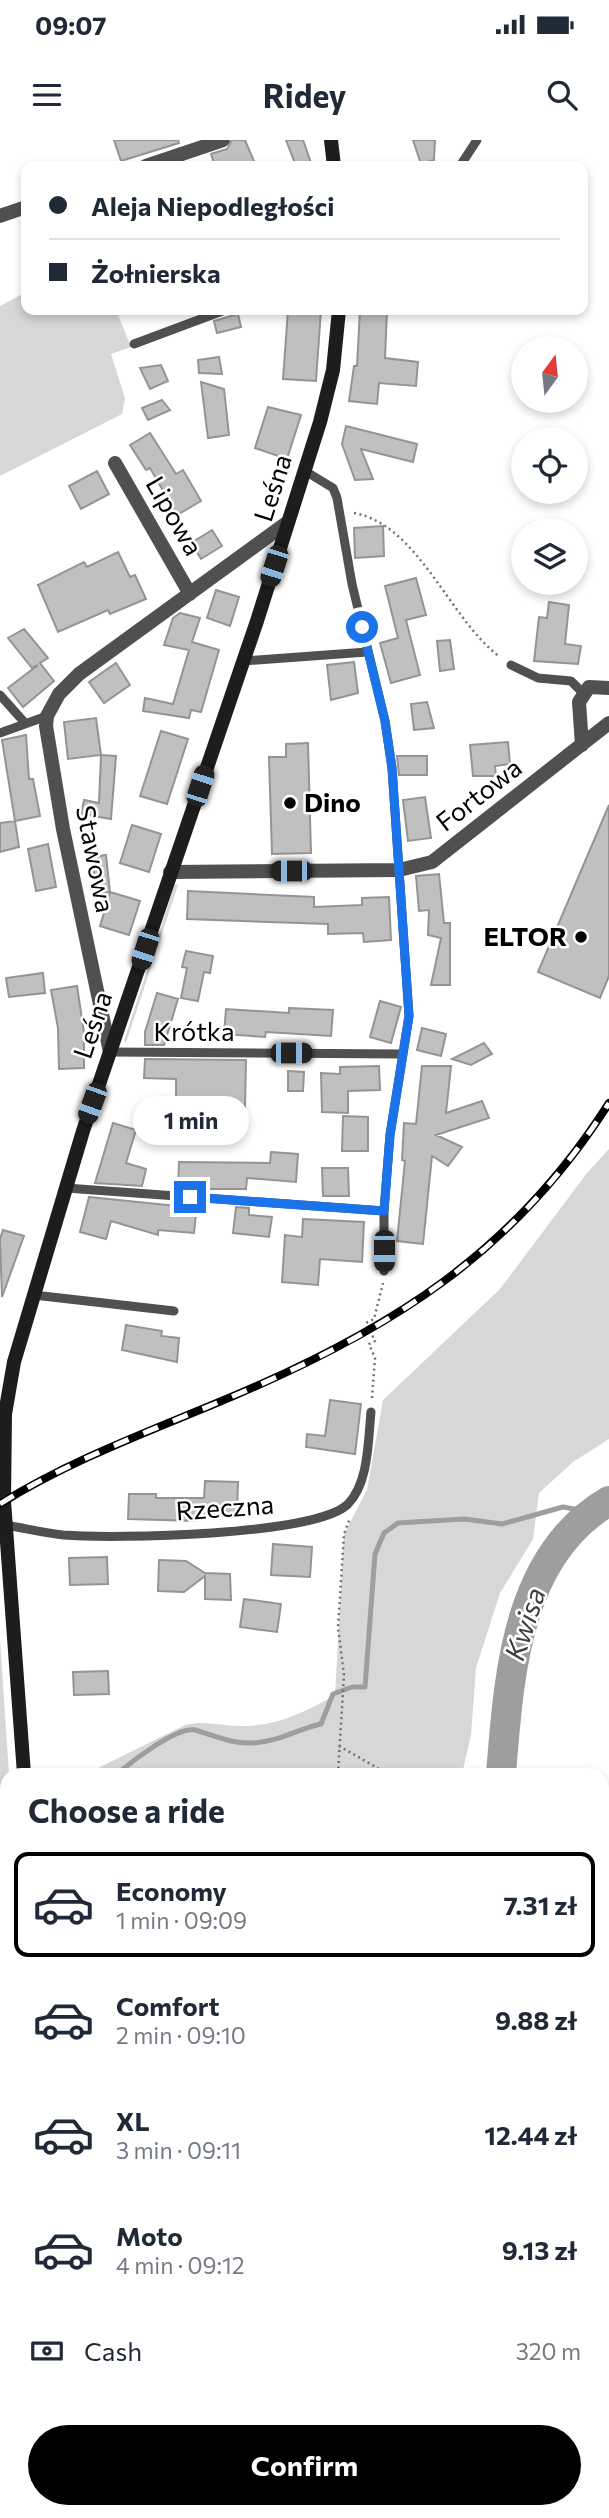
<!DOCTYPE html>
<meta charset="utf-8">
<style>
:root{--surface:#fff;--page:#f2f2f3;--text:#1f2937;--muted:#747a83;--line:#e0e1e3;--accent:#000}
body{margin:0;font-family:Commissioner,sans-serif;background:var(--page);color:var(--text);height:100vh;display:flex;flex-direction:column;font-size:26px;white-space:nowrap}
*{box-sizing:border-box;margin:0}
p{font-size:23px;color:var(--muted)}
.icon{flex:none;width:38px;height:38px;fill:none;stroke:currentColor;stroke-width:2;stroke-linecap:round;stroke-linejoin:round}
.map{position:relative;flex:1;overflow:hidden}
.side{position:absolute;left:0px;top:1628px;width:609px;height:751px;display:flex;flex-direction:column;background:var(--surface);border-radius:21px 21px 0 0;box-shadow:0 4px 10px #0003}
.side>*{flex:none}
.hud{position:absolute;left:21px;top:21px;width:567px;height:154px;border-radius:14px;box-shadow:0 4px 10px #0003;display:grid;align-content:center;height:154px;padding:0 28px;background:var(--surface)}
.needle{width:46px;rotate:15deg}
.buttons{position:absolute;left:511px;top:196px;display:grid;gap:14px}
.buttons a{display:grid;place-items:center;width:77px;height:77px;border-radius:50%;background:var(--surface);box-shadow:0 4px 10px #0003;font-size:35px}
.end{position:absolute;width:32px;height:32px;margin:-16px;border:9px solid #1a73e8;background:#fff;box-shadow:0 0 0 4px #fff}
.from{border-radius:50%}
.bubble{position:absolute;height:49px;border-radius:24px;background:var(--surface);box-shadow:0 4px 10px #0003;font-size:23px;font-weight:700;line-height:49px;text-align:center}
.car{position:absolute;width:21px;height:42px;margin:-21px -10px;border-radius:9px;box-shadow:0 0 5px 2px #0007;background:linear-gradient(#222 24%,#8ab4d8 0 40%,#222 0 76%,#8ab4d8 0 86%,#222 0)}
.hud b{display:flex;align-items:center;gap:24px;height:66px;font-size:26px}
.hud b+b{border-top:2px solid var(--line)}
.hud i{width:18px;height:18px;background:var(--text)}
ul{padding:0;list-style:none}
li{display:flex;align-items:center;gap:21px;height:105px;margin:0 14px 10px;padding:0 14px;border:4px solid transparent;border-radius:14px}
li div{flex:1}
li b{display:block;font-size:26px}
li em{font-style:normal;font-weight:700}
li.selected{border-color:var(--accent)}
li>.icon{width:63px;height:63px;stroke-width:1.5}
h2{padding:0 28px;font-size:32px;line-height:84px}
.pay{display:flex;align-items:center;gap:18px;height:77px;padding:0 28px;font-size:26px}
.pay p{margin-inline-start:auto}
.action{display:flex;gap:14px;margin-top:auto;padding:14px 28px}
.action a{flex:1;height:80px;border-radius:42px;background:var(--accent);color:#fff;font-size:28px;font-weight:700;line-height:80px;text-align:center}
.status{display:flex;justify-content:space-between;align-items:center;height:49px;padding:0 35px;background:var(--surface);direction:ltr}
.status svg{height:19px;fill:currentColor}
header{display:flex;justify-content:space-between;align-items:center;height:91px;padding:0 28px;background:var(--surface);font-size:32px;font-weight:700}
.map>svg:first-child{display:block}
.green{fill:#d7d7d7}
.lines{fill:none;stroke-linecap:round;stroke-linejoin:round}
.stream{stroke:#9e9e9e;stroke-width:5}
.river{stroke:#9e9e9e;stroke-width:30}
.building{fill:#c0c0c0;stroke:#949494;stroke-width:2}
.path{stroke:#727272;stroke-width:2.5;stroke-dasharray:2 3.5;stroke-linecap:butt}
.service{stroke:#505050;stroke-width:9}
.minor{stroke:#505050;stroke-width:14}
.secondary{stroke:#1d1d1d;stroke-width:14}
.rail-casing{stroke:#000;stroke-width:8}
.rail{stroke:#fff;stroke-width:5;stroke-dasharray:16;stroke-linecap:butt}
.route{stroke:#1a73e8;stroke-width:9}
.poi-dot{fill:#000;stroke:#fff;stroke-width:2.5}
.labels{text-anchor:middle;stroke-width:5;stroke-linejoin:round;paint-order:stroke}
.street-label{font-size:26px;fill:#000;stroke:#fff}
.poi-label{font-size:26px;font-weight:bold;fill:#000;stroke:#fff;text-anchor:start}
.water-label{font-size:28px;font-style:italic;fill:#3f3f3f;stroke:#fff}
</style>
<div class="status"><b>09:07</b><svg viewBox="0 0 49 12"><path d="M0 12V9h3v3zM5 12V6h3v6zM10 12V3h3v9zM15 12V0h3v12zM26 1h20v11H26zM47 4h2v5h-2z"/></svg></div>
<header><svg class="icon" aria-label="menu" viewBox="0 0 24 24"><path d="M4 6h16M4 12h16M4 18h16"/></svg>Ridey<svg class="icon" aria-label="search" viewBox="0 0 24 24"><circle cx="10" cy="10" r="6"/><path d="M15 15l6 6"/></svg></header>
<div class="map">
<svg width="609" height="2378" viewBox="0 0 609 2378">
<rect width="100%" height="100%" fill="#fff"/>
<path class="green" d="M 26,152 L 26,170 L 116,170 L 131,207 L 111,214 L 125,258 L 122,274 L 0,336 L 0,166 Z
M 175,744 L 178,745 L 126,903 L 124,901 Z
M 609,1009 L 609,1299 L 573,1322 L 539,1353 L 533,1399 L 500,1453 L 476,1528 L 471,1595 L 462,1634 L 335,1634 L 334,1629 L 334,1634 L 86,1634 L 185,1585 C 205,1580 220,1586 240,1586 C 276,1587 305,1572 335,1555 L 344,1394 L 367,1350 L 383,1260 L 500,1149 L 587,1033 Z
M 0,1499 L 9,1634 L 7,1782 L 0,1782 Z
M 0,2226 L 7,2226 L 7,2333 L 0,2333 Z
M 114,2371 L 380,2371 L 382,2378 L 115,2378 Z"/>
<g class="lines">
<path class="stream" d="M 117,1634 C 131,1622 177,1586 195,1590 C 215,1596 232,1604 253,1603 C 277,1602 298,1589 321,1584 L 333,1554 L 352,1547 L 365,1547 L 375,1414 L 384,1393 L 398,1383 L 464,1379 L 502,1384 L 563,1367 L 591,1372
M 0,1687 L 7,1688
M 127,2378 L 134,2371"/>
<path class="river" d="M 501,1634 C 509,1537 515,1416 609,1361
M 602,2297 L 609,2300"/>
</g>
<path class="building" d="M 114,0 L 178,0 L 179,3 L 121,21 Z
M 232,0 L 245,0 L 256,26 L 215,26 L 211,14 L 227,9 Z
M 286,0 L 303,0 L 312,26 L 296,26 Z
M 413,0 L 435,0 L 434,20 L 421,24 Z
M 288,170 L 321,170 L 316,241 L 283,239 Z
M 360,170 L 387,170 L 385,218 L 418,222 L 416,246 L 379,243 L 377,264 L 349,261 L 354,226 L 357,226 Z
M 238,174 L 241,187 L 217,193 L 214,181 Z
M 219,217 L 222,234 L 199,233 L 198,220 Z
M 161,225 L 168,241 L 150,249 L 140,228 Z
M 201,242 L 224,249 L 229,295 L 208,298 Z
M 162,260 L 170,270 L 148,280 L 142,268 Z
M 268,267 L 301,275 L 287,319 L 255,308 Z
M 346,286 L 417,304 L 413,322 L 361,309 L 373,339 L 355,340 L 342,304 Z
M 150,293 L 176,334 L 183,330 L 201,361 L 177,375 L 150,328 L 146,330 L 130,305 Z
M 97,331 L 109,354 L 81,369 L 69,346 Z
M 383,386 L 384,416 L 355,418 L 354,388 Z
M 212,390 L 222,406 L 201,419 L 191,403 Z
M 118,412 L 130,437 L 135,435 L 146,459 L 110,474 L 108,470 L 58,492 L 38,445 L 84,422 L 87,427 Z
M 416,438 L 426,475 L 406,480 L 420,535 L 391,543 L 380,503 L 398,498 L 385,446 Z
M 216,450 L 239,457 L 230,486 L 207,478 Z
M 549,462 L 569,465 L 565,504 L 581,506 L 578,524 L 534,521 L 539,477 L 547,478 Z
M 180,473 L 200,478 L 192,502 L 219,510 L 201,572 L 191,570 L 189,578 L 143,571 L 145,558 L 173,564 L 189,510 L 164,505 L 173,478 Z
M 24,489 L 48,518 L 40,523 L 54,541 L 23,567 L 8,548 L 38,525 L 32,528 L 8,498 Z
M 450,500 L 454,529 L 440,531 L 437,501 Z
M 354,522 L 358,553 L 331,560 L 327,525 Z
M 116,523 L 130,545 L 104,563 L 89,542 Z
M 427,562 L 434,588 L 414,590 L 411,564 Z
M 96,578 L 101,615 L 68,619 L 64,582 Z
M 161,591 L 188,599 L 167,664 L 140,656 Z
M 26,595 L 29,639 L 33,639 L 40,676 L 15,681 L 2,600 Z
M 508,602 L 510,624 L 495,626 L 496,636 L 473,636 L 470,605 Z
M 308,603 L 311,713 L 272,714 L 269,617 L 286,617 L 286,604 Z
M 101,615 L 116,616 L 111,679 L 81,674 L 84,660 L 99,663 Z
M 397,616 L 427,616 L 427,635 L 399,635 Z
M 425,657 L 431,698 L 408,701 L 403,660 Z
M 609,665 L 609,836 L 600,858 L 538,832 Z
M 15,681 L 19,707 L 0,712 L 0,683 Z
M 132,685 L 161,694 L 149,732 L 120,723 Z
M 48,704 L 56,747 L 36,751 L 28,709 Z
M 106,715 L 110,752 L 97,754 L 92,717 Z
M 439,734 L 444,783 L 450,783 L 450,845 L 431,845 L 441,798 L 428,795 L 429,770 L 419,771 L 416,736 Z
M 188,751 L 314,757 L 314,767 L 362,765 L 362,758 L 389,757 L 391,800 L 364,802 L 363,793 L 328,794 L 328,784 L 187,779 Z
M 110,752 L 140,761 L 129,795 L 100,786 Z
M 186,811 L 213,816 L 210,833 L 204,832 L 198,861 L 181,858 L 187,828 L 182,827 Z
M 43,833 L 45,853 L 9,857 L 6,838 Z
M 77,846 L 84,892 L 84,928 L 59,929 L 58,888 L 51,850 Z
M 157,853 L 178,859 L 164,905 L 145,905 L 145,892 Z
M 380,861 L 401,867 L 391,903 L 370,897 Z
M 289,868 L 333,870 L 331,896 L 266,892 L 265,897 L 224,894 L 226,869 L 289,873 Z
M 422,888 L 446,894 L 441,916 L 417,910 Z
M 484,903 L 492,914 L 471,925 L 452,919 Z
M 145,919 L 246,920 L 245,970 L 220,970 L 220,960 L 176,960 L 176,939 L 144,938 Z
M 379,926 L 380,950 L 348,951 L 348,973 L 322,972 L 321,933 L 340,934 L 340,927 Z
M 422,926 L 451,926 L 446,973 L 482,961 L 489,978 L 436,995 L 462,1007 L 448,1026 L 432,1016 L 423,1104 L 397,1101 L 405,1021 L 402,1020 L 404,983 L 416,984 Z
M 288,931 L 304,932 L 303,951 L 288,951 Z
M 343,976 L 368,977 L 368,1011 L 342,1011 Z
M 113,983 L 136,990 L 126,1023 L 146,1029 L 142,1046 L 95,1043 Z
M 271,1012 L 298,1014 L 296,1042 L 247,1038 L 246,1049 L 178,1049 L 179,1022 L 270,1023 Z
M 322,1028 L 348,1028 L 349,1056 L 323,1056 Z
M 89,1057 L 177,1066 L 177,1063 L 197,1064 L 194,1093 L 158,1090 L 158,1095 L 111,1081 L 106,1099 L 80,1092 Z
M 236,1067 L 249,1068 L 249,1075 L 272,1077 L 269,1097 L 233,1093 Z
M 303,1079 L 364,1082 L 362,1122 L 320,1119 L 318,1145 L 282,1142 L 285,1095 L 302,1097 Z
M 3,1090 L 24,1096 L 2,1157 L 0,1099 Z
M 126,1185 L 162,1191 L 161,1196 L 179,1198 L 177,1222 L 122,1210 Z
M 330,1260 L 361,1264 L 355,1314 L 306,1307 L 307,1294 L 325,1296 Z
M 205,1341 L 238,1342 L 237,1376 L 195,1375 L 195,1381 L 128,1379 L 129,1354 L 156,1354 L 156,1358 L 204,1358 Z
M 273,1404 L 312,1407 L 310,1437 L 271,1435 Z
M 107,1417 L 108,1444 L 70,1445 L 69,1418 Z
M 159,1420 L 186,1421 L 205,1433 L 230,1434 L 231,1460 L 205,1459 L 205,1436 L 184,1452 L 158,1451 Z
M 244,1459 L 281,1464 L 277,1492 L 240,1487 Z
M 108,1531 L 109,1554 L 74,1555 L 73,1532 Z"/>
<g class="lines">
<path class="path" d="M 354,373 C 419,385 449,479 500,517
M 372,1258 L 375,1218 L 369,1204 L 375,1201 L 366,1183 L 374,1179 L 383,1143
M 339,1606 L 388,1634
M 338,1634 L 344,1535 L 338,1487 L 344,1394 L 350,1378
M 64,2371 L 67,2378
M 380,2371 L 381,2378"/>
<path class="service" d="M 460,26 L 477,0
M 134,204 L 225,170
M 305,331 L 333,348 L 337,358 L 352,444 L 385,581 L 392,628 L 409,876 L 390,995 L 384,1071 L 384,1131
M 243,521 L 367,512
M 511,525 L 538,538 L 571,541 L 584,554
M 0,555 L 25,583
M 0,593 L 47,576
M 110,912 L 403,914
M 66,1048 L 384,1071
M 34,1155 L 174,1171
M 5,1385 C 24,1388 44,1393 63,1395 C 113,1399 316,1396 348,1364 C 369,1342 368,1301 371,1272"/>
<path class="minor" d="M 146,26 L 223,0
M 0,76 L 26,67
M 115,323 L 190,454
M 582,605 L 579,562 L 589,547 L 609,548
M 170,732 L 399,730 L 432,722 L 609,583
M 110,912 L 63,689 L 46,586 L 47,576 L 59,554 L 79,534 L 288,382"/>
<path class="secondary" d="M 331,0 L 334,26
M 24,1634 L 4,1361 L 5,1274 L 14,1222 L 83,991 L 257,481 L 320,282 L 333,230 L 339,170
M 96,2371 L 97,2378"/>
<g class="rail-casing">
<path id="rail" d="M 0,1364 C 72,1319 153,1290 231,1257 C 390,1190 514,1113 609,963"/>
</g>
<use href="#rail" class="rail"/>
</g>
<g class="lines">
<path class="route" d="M 190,1057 L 384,1071 L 390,995 L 409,876 L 392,628 L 385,581 L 362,487"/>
</g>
<g class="poi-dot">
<circle cx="290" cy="663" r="7"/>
<circle cx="581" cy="797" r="7"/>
</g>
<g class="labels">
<g class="street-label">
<text transform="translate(273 348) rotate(-72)" y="9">Leśna</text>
<text transform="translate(174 376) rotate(60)" y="9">Lipowa</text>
<text transform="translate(479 655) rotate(-38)" y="9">Fortowa</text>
<text transform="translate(95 719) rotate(79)" y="9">Stawowa</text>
<text transform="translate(93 885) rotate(-71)" y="9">Leśna</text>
<text x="194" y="901">Krótka</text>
<text transform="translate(225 1368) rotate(-4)" y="9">Rzeczna</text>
</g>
<g class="poi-label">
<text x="304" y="672">Dino</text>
<text x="567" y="806" text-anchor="end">ELTOR</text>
</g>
<g class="water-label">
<text transform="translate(525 1484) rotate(-72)" y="10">Kwisa</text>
</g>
</g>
</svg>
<div class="buttons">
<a><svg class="needle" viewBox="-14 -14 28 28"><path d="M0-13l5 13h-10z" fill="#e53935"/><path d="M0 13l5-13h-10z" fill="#747a83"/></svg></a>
<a><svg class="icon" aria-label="locate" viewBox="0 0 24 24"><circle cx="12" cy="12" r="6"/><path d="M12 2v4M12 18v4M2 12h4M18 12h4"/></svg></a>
<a><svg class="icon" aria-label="layers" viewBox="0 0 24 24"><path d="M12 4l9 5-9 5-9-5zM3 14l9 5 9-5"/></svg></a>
</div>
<i class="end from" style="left:362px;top:487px"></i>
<i class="end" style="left:190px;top:1057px"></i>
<div class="bubble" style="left:133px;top:956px;width:116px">1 min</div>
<i class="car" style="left:274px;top:426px;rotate:198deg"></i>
<i class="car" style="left:200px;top:646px;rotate:18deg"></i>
<i class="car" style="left:291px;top:731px;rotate:270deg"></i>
<i class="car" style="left:145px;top:809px;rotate:198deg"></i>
<i class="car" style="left:291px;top:913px;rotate:90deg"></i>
<i class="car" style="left:92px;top:963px;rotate:200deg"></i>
<i class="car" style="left:384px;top:1111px;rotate:180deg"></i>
<div class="hud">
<b><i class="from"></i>Aleja Niepodległości</b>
<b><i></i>Żołnierska</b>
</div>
<section class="side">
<h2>Choose a ride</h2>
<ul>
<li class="selected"><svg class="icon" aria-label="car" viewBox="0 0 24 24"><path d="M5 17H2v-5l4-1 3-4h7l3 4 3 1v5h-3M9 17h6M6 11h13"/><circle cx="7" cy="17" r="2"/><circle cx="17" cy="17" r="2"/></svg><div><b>Economy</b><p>1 min · 09:09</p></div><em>7.31 zł</em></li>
<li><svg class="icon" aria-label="car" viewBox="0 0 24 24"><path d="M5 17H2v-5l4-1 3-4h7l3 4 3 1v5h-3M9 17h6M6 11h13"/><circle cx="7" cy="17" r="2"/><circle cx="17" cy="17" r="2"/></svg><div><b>Comfort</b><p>2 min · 09:10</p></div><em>9.88 zł</em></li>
<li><svg class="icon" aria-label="car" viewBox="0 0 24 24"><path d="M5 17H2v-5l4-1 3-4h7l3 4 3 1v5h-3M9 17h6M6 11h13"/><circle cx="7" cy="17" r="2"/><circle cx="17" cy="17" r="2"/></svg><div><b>XL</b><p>3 min · 09:11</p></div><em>12.44 zł</em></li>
<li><svg class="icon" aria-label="car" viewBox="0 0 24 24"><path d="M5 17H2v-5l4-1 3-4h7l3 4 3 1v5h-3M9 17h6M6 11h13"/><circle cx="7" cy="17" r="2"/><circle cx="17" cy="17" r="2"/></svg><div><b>Moto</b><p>4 min · 09:12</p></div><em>9.13 zł</em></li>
</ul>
<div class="pay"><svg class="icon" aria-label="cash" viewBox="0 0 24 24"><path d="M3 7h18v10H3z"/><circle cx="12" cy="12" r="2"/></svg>Cash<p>320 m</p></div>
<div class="action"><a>Confirm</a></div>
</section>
</div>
